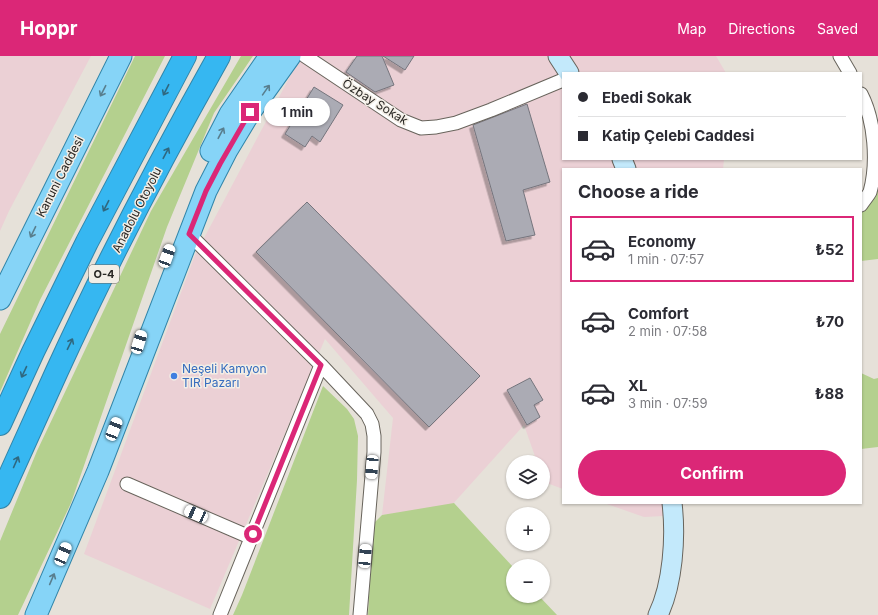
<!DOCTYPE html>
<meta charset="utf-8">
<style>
:root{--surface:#fff;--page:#f7f7f7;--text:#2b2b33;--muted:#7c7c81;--line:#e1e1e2;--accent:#db2777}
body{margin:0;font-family:Inter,sans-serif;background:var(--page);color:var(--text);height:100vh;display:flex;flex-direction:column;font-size:15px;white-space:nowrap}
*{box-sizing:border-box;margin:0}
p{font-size:13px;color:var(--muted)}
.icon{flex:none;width:22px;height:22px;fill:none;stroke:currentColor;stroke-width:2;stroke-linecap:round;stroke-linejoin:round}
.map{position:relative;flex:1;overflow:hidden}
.drawer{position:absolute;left:562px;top:112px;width:300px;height:336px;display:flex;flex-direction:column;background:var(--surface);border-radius:0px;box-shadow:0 1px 3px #0004}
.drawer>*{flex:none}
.top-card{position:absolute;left:562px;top:16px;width:300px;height:88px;border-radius:0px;box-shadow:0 1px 3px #0004;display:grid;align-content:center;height:88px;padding:0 16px;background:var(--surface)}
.fabs{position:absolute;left:506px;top:399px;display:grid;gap:8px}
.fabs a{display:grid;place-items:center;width:44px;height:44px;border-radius:50%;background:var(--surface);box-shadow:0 1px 3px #0004;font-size:20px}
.end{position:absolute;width:18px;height:18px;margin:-9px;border:5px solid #db2777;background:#fff;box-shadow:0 0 0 2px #fff}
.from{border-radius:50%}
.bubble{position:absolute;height:28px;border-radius:14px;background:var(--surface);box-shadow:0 1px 3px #0004;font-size:13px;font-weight:700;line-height:28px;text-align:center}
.car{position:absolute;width:12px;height:24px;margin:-12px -6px;border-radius:5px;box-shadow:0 0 3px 1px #0007;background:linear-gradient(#fff 24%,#345 0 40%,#fff 0 76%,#345 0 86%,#fff 0)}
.top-card b{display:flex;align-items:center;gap:14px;height:38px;font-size:15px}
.top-card b+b{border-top:1px solid var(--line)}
.top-card i{width:10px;height:10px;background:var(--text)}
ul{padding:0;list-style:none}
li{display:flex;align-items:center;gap:12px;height:66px;margin:0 8px 6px;padding:0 8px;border:2px solid transparent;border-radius:0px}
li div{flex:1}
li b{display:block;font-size:15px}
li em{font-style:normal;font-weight:700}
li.active{border-color:var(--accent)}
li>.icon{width:36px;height:36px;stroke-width:1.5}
h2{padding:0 16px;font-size:18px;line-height:48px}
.action{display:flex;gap:8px;margin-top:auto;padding:8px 16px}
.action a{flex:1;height:46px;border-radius:24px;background:var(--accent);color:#fff;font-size:16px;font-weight:700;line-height:46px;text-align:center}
header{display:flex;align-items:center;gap:24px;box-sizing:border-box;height:56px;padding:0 20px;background:var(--accent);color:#fff}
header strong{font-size:19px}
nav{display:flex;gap:22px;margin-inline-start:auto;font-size:14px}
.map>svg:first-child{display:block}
.industrial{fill:#ebd0d5}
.green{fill:#b4d08e}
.building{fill:#ababb4;stroke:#75757d;filter:url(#shadow)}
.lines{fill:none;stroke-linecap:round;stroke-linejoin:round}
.street-casing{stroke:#68645c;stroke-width:15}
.secondary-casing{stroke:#68645c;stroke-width:21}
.primary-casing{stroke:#3185a9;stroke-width:23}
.highway-casing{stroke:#3185a9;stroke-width:24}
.street{stroke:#fff;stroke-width:13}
.secondary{stroke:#c3e9fb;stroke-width:19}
.primary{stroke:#86d4f7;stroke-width:21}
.highway{stroke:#36b7f1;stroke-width:22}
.oneway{stroke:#2f6880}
.oneway2{stroke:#587e8e}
.route{stroke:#db2777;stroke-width:5}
.shop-dot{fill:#3f7fe0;stroke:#f3eee6;stroke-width:1.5}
.labels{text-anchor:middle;stroke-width:3;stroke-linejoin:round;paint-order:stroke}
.shield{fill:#f3eee6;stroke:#66635e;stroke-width:1}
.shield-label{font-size:11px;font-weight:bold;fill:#292724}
.street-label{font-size:12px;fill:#292724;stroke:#f3eee6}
.shop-label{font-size:12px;fill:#366cbe;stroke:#f3eee6;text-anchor:start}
</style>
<header>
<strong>Hoppr</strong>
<nav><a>Map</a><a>Directions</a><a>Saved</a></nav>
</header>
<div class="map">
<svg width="878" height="559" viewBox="0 0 878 559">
<defs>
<filter id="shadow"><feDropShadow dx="-3.5" dy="3.5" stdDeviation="0" flood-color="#0004"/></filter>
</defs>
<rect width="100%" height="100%" fill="#e6e1d9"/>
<path class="industrial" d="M 0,0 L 91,0 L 9,155 L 0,175 Z
M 302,0 L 716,0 L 726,17 L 563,17 L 563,103 L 724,103 L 723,113 L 563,113 L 563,433 L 544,426 L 543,406 L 537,406 L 524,369 L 451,450 L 382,459 L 393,362 L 325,283 L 210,553 L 84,498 L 195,199 L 295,11 Z
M 604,447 L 662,447 L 663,460 L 644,461 Z"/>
<path class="green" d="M 135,0 L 165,0 L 40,244 L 0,336 L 0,278 Z
M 241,0 L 253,0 L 214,57 L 167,171 L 71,447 L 18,559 L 0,559 L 0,485 L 37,395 L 151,155 Z
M 878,128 L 878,203 L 861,205 L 861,156 L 868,148 Z
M 861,317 L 874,323 L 878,322 L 878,391 L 861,393 Z
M 323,330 L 347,353 L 354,363 L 358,380 L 357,424 L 349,559 L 233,559 L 242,539 Z
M 454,447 L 513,511 L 513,540 L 539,540 L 557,559 L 368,559 L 373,468 L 382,459 Z"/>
<path class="building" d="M 357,0 L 382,0 L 394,29 L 375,36 L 346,16 Z
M 383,0 L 414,0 L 405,14 Z
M 314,31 L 343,49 L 320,86 L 312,80 L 305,91 L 285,78 Z
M 527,48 L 550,126 L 523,134 L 535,179 L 506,185 L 473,69 Z
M 307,146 L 480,320 L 429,371 L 256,196 Z
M 530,322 L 543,344 L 534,349 L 540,361 L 527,369 L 507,334 Z"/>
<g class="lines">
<g class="street-casing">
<path id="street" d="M 305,0 L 401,64 L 421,72 L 436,71 L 456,67 L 491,54 L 563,24
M 840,0 L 850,17
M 861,38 C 875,65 878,107 870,136 C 868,140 864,144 861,149
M 189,178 L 321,309 L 367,358 L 372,368 L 374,380 L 374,396 L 360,559
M 127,428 L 252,482
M 220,559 L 321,309"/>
</g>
<g class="secondary-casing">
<path id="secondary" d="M 558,0 L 569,17
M 622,103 L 626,113
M 658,559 C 673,528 676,481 672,447"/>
</g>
<g class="primary-casing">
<path id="primary" d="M 211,95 L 230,58 L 270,0
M 0,243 L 121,0
M 36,559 L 98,415 L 206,135 L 227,94 L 250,56 L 290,0"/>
</g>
<g class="highway-casing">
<path id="highway" d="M 0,368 L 33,296 L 87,186 L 185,0
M 0,441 C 19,399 38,357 57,315 C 106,208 161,103 219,0"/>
</g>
<use href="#street" class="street"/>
<use href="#secondary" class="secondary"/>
<use href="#primary" class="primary"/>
<use href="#highway" class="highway"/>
</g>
<defs><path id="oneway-shaft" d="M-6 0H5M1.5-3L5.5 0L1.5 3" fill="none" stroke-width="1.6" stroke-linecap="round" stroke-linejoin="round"/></defs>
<g class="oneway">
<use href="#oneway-shaft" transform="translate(166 34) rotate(117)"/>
<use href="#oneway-shaft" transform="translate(166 97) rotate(-62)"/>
<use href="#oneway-shaft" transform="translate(106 150) rotate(117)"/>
<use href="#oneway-shaft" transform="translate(70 288) rotate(-64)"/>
<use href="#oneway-shaft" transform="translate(24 316) rotate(115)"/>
<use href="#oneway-shaft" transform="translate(16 406) rotate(-66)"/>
</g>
<g class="oneway2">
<use href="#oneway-shaft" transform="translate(266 34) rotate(-55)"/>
<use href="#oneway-shaft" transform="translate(103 35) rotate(117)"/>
<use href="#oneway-shaft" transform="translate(221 77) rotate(-62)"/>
<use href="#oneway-shaft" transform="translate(33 176) rotate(116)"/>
<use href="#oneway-shaft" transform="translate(52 523) rotate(-67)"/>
</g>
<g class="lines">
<path class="route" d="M 250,56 L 220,108 L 206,135 L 189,178 L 321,309 L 253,478"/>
</g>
<circle class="shop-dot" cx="174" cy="320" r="4"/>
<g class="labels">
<rect class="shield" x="89" y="209" width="30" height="18" rx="3"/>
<g class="shield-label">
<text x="104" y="222">O-4</text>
</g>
<g class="street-label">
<text transform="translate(375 46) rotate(32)" y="4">Özbay Sokak</text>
<text transform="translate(60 121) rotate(-63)" y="4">Kanuni Caddesi</text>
<text transform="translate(137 154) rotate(-63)" y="4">Anadolu Otoyolu</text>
</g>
<g class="shop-label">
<text x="182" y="317">Neşeli Kamyon<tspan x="182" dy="14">TIR Pazarı</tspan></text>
</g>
</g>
</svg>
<div class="fabs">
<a><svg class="icon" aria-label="layers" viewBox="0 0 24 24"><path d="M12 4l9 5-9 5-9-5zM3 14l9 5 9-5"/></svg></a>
<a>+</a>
<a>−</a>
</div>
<i class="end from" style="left:253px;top:478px"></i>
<i class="end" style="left:250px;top:56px"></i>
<div class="bubble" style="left:264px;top:42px;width:66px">1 min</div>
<i class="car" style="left:167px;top:200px;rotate:20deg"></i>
<i class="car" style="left:139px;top:286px;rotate:17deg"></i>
<i class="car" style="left:114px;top:373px;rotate:21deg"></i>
<i class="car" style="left:372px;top:411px;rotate:185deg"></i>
<i class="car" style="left:196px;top:458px;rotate:294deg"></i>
<i class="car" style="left:63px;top:498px;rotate:23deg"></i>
<i class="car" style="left:365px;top:500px;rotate:5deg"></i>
<div class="top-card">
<b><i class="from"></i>Ebedi Sokak</b>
<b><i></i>Katip Çelebi Caddesi</b>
</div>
<section class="drawer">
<h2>Choose a ride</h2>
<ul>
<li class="active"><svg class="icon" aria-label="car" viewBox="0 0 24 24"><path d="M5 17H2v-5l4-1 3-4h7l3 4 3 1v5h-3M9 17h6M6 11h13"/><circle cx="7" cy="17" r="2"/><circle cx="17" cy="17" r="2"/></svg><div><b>Economy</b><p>1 min · 07:57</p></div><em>₺52</em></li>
<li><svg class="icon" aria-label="car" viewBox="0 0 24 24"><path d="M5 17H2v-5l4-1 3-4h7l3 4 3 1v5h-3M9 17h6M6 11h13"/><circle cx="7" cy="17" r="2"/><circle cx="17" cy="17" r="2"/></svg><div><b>Comfort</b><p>2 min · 07:58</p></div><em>₺70</em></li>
<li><svg class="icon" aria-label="car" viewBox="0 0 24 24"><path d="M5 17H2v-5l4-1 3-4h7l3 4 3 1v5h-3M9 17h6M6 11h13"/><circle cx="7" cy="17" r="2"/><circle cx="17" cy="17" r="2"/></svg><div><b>XL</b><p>3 min · 07:59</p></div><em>₺88</em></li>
</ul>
<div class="action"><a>Confirm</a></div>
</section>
</div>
